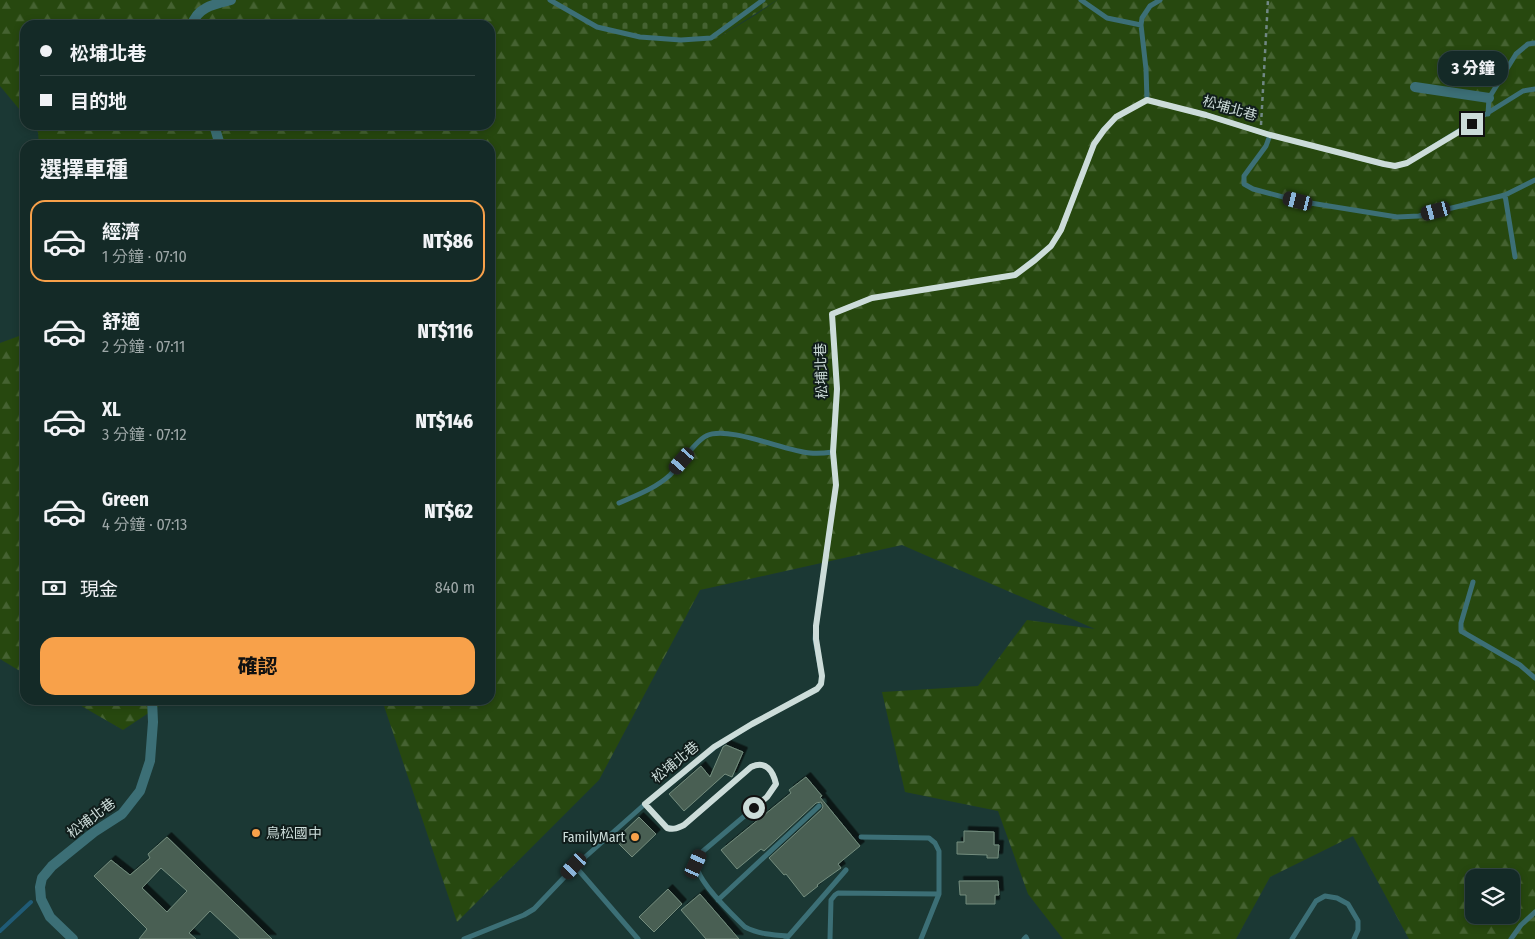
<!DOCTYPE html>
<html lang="zh-TW">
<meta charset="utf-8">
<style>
:root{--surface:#142a27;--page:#1d322f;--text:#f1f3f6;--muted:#9da7a7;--line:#334644;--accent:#f8a14a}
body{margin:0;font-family:"Fira Sans Condensed","Noto Sans TC",sans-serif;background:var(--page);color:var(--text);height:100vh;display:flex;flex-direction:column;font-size:19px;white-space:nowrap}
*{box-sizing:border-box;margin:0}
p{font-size:16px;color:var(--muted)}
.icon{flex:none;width:28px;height:28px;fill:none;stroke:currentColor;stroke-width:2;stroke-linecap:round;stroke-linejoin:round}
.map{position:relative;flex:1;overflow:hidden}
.drawer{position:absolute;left:20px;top:140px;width:475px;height:565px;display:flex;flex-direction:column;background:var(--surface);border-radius:15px;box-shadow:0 2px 8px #0003,0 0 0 1px var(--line)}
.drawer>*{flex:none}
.guide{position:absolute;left:20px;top:20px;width:475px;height:110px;border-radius:15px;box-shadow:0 2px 8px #0003,0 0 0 1px var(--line);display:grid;align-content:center;height:110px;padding:0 20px;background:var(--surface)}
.fabs{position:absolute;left:1465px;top:869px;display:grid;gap:10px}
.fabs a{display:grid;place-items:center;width:55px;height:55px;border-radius:10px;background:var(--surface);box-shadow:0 2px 8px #0003,0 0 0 1px var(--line);font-size:25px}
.end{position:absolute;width:22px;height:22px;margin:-11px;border:6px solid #ccdcd9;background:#111;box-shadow:0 0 0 2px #111}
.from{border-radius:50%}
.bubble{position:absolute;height:35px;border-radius:15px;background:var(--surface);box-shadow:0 2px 8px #0003,0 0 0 1px var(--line);font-size:16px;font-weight:800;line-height:35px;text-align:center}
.car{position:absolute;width:15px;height:30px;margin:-15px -8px;border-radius:6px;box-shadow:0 0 4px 1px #0007;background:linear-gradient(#222 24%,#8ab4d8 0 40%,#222 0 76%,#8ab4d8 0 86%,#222 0)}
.guide b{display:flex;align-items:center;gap:18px;height:48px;font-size:19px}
.guide b+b{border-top:1px solid var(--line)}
.guide i{width:12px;height:12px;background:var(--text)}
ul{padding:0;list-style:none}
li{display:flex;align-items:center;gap:15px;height:82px;margin:0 10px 8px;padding:0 10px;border:2px solid transparent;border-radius:15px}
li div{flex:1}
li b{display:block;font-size:19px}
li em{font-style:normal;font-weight:800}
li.current{border-color:var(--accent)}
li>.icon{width:45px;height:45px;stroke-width:1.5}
h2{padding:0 20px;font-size:22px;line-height:60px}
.pay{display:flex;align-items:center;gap:12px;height:55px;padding:0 20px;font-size:19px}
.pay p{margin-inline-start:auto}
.action{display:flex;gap:10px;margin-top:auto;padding:10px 20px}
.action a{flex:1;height:58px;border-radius:15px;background:var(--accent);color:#111;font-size:20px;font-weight:800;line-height:58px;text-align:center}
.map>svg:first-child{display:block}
.forest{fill:url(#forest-firs);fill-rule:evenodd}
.cemetery{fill:url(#cemetery-stones)}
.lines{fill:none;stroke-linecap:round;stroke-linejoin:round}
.stream{stroke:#205b76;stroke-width:4}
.building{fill:#485f52;stroke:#748d7e;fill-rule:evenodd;filter:url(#shadow)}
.path{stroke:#718885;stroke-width:2.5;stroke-dasharray:4 4;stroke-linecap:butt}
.lane{stroke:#3c6f76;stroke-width:5}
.street{stroke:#3c6f76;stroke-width:10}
.route{stroke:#ccdcd9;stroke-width:6}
.poi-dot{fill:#f8a14a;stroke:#101d1b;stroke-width:2}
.labels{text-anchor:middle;stroke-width:4;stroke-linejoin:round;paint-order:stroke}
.street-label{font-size:14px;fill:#ccdcd9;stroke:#101d1b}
.poi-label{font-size:14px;fill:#ccdcd9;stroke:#101d1b;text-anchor:start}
</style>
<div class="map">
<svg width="1535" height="939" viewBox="0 0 1535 939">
<defs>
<pattern id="forest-firs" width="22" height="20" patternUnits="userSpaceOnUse" patternTransform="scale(1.25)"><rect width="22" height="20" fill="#27480f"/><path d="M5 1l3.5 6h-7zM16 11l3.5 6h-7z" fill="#456231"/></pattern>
<pattern id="cemetery-stones" width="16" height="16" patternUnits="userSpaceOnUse" patternTransform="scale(1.25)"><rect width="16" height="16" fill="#27480f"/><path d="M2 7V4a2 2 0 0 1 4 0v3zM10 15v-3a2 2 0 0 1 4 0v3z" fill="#456231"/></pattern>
<filter id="shadow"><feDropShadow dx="4.5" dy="-4.5" stdDeviation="0" flood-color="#0009"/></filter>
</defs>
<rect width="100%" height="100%" fill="#1b3834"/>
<path class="forest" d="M 0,0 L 554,0 L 658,38 L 714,40 L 757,14 L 777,0 L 1535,0 L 1535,939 L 1409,939 L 1353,836 L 1270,877 L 1236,939 L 1063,939 L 1028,894 L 998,811 L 905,792 L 882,692 L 978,686 L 1027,620 L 1095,629 L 902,545 L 700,590 L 599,780 L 457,922 L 382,700 L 490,700 L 490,145 L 39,145 L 38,132 L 32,125 L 490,125 L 490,25 L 25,25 L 25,116 L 0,86 ZM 1474,878 L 1511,878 L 1511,915 L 1474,915 Z
M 25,326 L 25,674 L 0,659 L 0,343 L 19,336 Z
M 71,700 L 168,700 L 123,730 Z"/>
<path class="cemetery" d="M 554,0 L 777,0 L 714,40 L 658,38 L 591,28 Z"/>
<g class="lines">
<path class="stream" d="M 0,931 L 31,902"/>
</g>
<path class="building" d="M 726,745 L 743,752 L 732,777 L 725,774 L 684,811 L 669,794 L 701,766 L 710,777 L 723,747 Z
M 806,777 L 822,796 L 820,797 L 860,846 L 838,864 L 841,868 L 817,885 L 818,886 L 804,897 L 786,874 L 784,875 L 769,858 L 822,809 L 823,806 L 821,802 L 816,803 L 764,851 L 761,849 L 737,869 L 721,850 L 791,793 L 789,790 Z
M 639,817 L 656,834 L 632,857 L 615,840 Z
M 964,831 L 994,832 L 994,845 L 999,845 L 998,858 L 987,858 L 987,855 L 957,854 L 957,842 L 964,842 Z
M 167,837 L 272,939 L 240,939 L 210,911 L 189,933 L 196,939 L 139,939 L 147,929 L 94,876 L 111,860 L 130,875 L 150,858 L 148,854 ZM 161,868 L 187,891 L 167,912 L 142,888 Z
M 959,881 L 998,881 L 999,895 L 995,895 L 995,904 L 966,904 L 966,895 L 960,895 Z
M 668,889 L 682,904 L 654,932 L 639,917 Z
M 700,894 L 739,939 L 706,939 L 681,910 Z"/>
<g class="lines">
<path class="path" d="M 1261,125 L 1268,0"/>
<path class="lane" d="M 550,0 L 597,27 L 640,37 L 681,40 L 711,38 L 763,0
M 1081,0 L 1107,18 L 1141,25
M 1147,100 L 1146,69 L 1141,25 L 1142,18 L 1150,6 L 1160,0
M 1488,114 L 1489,98 L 1516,54 L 1528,44 L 1535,43
M 1270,135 L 1266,146 L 1244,176 L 1244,184 L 1253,189 L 1298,201 L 1397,217 L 1419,216 L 1505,195 L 1535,180
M 1505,195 L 1515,257
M 619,503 C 637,495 656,488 670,475 C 679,466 695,441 706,436 C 728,425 785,451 810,453 C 818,454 826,453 833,452
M 1473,582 L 1461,623 L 1461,631 L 1520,665 L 1535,678
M 645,804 L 667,827 C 674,830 678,828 684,825 L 751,767 C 766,760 773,771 776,784 L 767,797 L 702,852 C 700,856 697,860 697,863 C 694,879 734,916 745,927 C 758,934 773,935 788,936
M 861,837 L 929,838 L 935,843 L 939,851 L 939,894 L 921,939
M 575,866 L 638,939
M 718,900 L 819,806
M 464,939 L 524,915 L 534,909 L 575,866 L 645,804 L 715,747 L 752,724 L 817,689 L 821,684 L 822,676 L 815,639 L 816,626 L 836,485 L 833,452 L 837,389 L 832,314 L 872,298 L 1015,275 L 1051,246 L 1061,230 L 1094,144 L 1103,130 L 1116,117 L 1147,100 L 1206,115 L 1270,135 L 1383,164 L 1395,166 L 1407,163 L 1523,91 L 1535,89
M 786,939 L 846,870
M 830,939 L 831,900 L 835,895 L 838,893 L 939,894
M 1024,939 L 1026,937 L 1027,939
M 1292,939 L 1316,901 L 1325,896 L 1337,898 L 1348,904 L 1358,921 L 1358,930 L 1354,939
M 1511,939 L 1521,925 L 1535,912"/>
<path class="street" d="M 192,25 C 197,7 215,4 231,0
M 1415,87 L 1489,98
M 214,125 L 220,145
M 73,939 L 50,917 L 41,899 L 40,887 L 42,878 L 52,866 L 94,832 L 122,814 L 140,791 L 150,761 L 153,722 L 152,700"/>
</g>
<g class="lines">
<path class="route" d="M 754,808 L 767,797 L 776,784 C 773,771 766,760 751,767 L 684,825 C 678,828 674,830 667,828 L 645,804 L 714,747 L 752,724 L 817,689 L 821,684 L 822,676 L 816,639 L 816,626 L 836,485 L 833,452 L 837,389 L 832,314 L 872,298 L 1015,275 L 1035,260 L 1051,246 L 1061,230 L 1094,144 L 1104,130 L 1116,117 L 1147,100 L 1206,115 L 1270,135 L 1384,164 L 1395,166 L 1407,163 L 1472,124"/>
</g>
<g class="poi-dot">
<circle cx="256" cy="833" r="5"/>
<circle cx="635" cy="837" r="5"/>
</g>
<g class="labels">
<g class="street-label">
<text transform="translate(1230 108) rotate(16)" y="5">松埔北巷</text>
<text transform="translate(821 371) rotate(-92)" y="5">松埔北巷</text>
<text transform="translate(675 762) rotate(-39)" y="5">松埔北巷</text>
<text transform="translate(91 818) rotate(-37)" y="5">松埔北巷</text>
</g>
<g class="poi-label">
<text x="266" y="838">鳥松國中</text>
<text x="625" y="842" text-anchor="end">FamilyMart</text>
</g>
</g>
</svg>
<div class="fabs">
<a><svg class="icon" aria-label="layers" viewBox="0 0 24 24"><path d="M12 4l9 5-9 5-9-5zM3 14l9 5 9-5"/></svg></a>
</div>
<i class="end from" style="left:754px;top:808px"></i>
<i class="end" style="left:1472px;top:124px"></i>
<div class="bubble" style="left:1438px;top:51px;width:70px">3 分鐘</div>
<i class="car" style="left:1298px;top:201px;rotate:284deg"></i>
<i class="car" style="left:1436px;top:211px;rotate:255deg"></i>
<i class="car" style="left:682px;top:461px;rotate:221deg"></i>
<i class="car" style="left:696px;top:864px;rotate:24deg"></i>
<i class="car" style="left:574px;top:866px;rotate:223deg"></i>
<div class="guide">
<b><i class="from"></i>松埔北巷</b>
<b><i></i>目的地</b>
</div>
<section class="drawer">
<h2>選擇車種</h2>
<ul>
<li class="current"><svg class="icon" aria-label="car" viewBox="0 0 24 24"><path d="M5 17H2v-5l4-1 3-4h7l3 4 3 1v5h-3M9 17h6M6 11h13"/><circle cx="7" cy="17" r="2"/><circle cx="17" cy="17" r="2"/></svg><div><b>經濟</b><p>1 分鐘 · 07:10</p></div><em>NT$86</em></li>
<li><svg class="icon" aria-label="car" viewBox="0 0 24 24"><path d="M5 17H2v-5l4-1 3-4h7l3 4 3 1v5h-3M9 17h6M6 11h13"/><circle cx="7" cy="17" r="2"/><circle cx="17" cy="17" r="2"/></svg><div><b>舒適</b><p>2 分鐘 · 07:11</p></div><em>NT$116</em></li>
<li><svg class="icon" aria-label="car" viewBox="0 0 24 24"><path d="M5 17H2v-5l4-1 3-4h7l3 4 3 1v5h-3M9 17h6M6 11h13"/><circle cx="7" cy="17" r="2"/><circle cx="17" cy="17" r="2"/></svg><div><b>XL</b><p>3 分鐘 · 07:12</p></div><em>NT$146</em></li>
<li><svg class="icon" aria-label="car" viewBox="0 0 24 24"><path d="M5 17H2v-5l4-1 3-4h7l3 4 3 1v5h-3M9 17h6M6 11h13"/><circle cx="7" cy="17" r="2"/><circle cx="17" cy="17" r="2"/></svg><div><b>Green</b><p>4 分鐘 · 07:13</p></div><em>NT$62</em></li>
</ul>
<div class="pay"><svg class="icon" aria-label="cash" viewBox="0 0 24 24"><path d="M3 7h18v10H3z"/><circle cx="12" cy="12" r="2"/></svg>現金<p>840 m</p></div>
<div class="action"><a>確認</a></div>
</section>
</div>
